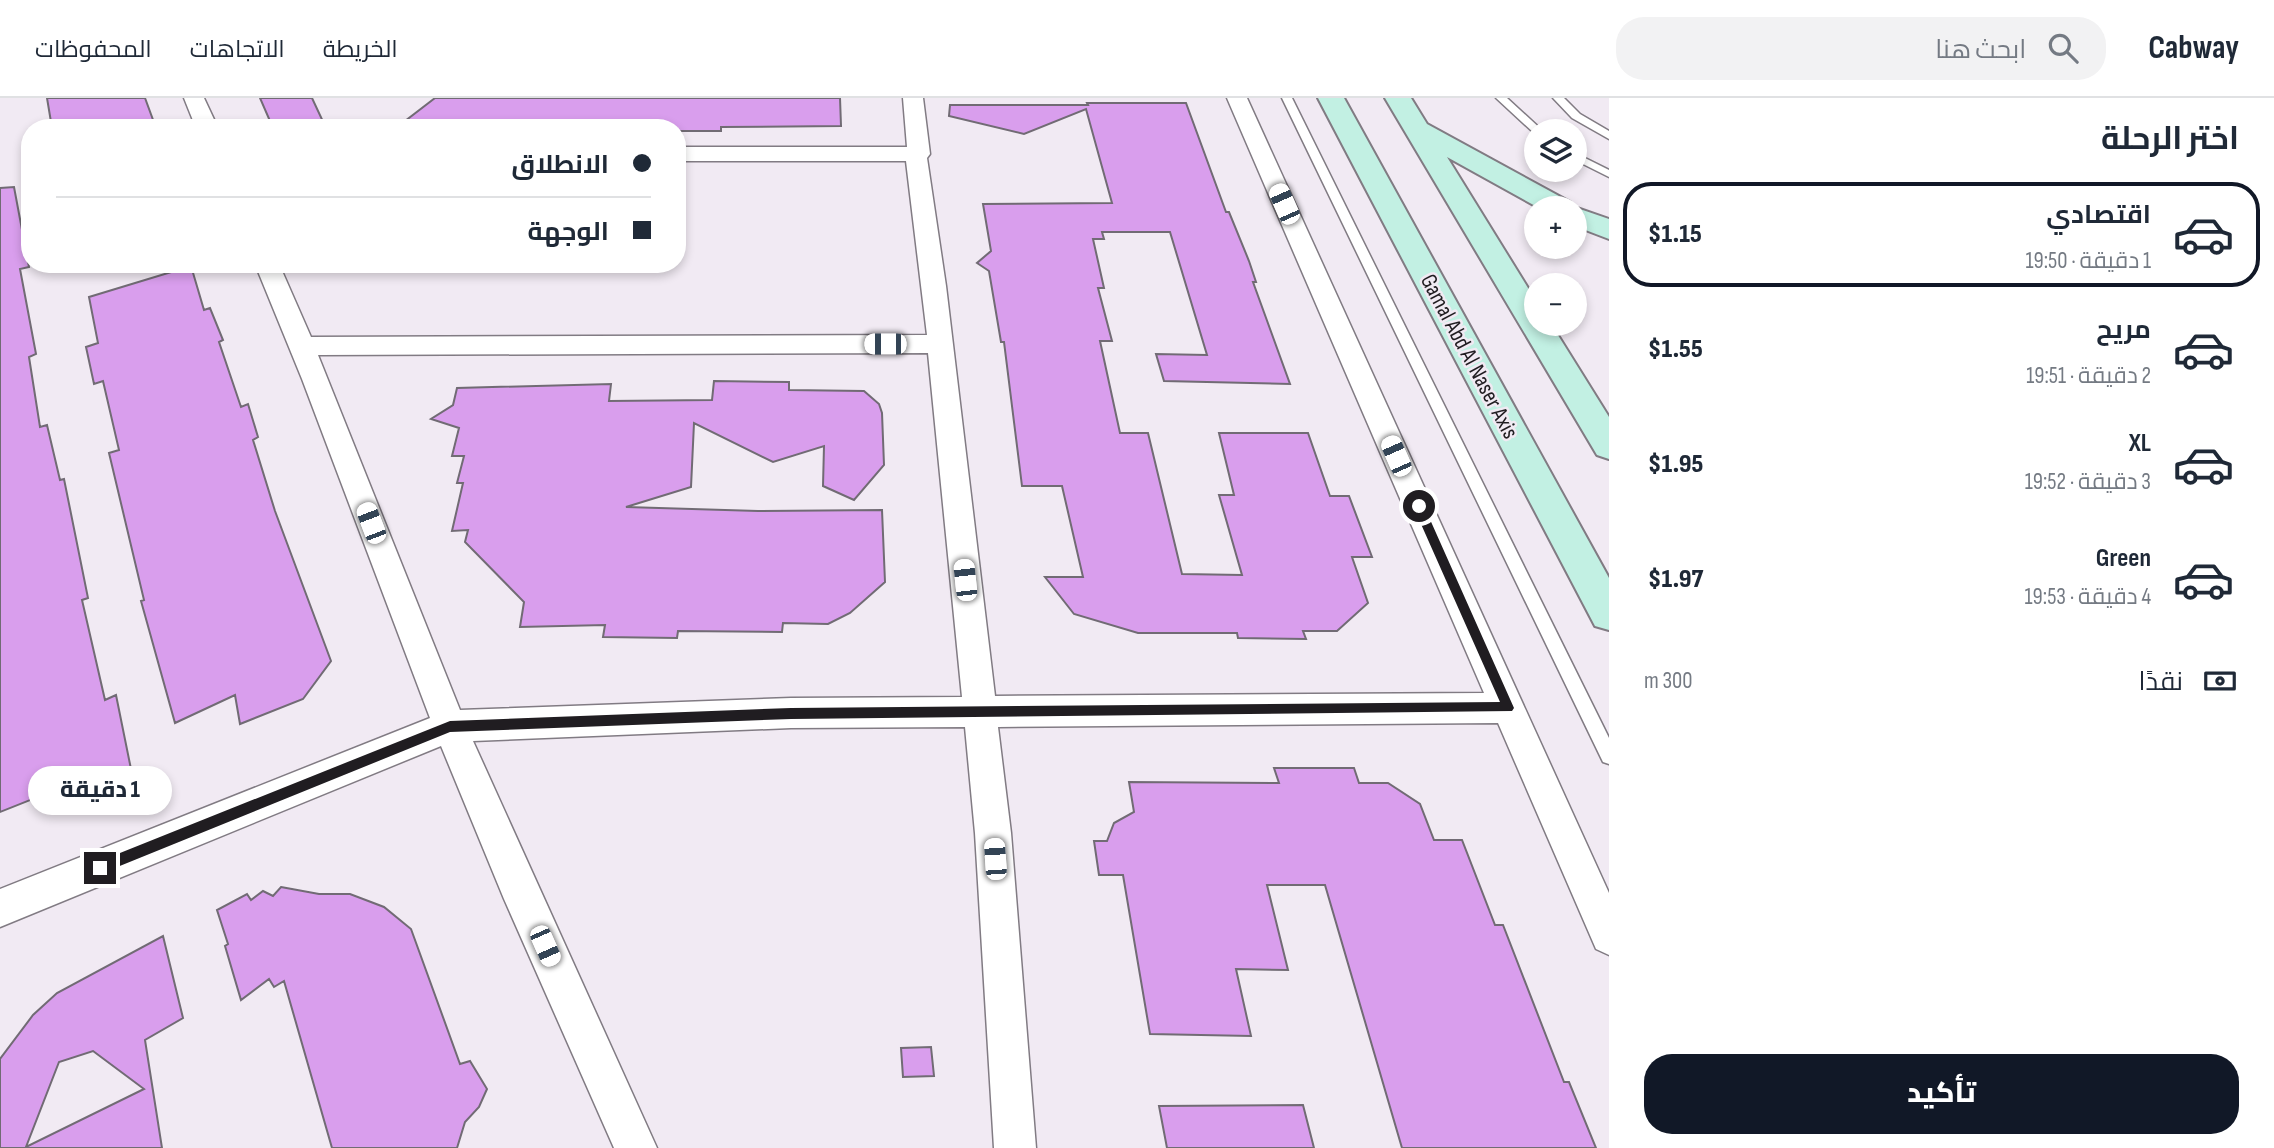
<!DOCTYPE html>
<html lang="ar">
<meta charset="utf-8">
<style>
:root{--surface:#fff;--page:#f2f2f3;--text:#1f2937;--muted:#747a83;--line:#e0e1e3;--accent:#111827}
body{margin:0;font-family:"Sofia Sans Condensed",Cairo,sans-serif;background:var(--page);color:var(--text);direction:rtl;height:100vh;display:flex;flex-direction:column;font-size:26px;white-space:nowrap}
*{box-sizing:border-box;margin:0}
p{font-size:23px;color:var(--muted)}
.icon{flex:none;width:38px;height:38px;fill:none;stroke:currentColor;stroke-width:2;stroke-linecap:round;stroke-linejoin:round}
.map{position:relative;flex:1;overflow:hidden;direction:ltr}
.panel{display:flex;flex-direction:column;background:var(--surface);width:665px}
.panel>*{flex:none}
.hud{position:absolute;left:21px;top:21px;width:665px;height:154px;border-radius:28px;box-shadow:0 4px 10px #0003;direction:rtl;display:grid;align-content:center;height:154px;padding:0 35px;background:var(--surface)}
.buttons{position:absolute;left:1524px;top:21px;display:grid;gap:14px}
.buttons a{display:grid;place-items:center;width:63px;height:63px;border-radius:50%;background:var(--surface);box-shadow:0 4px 10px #0003;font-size:35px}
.end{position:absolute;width:32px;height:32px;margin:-16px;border:9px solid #201d21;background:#fff;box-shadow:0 0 0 4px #fff}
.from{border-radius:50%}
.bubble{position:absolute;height:49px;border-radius:24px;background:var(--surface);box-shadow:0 4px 10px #0003;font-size:23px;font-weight:800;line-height:49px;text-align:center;direction:rtl}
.car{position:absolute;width:21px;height:42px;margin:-21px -10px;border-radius:9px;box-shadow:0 0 5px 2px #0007;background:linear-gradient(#fff 24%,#345 0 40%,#fff 0 76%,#345 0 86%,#fff 0)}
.hud b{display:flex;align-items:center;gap:24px;height:66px;font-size:26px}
.hud b+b{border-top:2px solid var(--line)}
.hud i{width:18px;height:18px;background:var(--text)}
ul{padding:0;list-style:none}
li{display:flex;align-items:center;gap:21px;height:105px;margin:0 14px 10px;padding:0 21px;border:4px solid transparent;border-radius:28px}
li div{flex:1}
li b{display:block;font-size:26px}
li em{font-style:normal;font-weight:800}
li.selected{border-color:var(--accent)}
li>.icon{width:63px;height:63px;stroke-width:1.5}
h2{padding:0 35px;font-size:32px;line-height:84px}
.pay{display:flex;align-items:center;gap:18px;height:77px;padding:0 35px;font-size:26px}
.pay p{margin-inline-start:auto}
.primary-button{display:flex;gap:14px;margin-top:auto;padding:14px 35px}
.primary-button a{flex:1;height:80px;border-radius:28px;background:var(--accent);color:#fff;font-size:28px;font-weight:800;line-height:80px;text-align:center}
header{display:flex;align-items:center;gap:42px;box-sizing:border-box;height:98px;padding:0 35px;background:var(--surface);border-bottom:2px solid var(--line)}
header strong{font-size:33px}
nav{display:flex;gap:38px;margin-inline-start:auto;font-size:24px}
.search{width:490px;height:63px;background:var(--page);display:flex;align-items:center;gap:18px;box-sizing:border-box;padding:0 24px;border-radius:28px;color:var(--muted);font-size:26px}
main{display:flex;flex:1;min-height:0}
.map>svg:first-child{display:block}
.building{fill:#d99eed;stroke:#716b74;stroke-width:2;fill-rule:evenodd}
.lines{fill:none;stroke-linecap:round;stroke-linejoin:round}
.service-casing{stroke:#817b83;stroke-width:3}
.minor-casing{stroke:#817b83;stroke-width:3}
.secondary-casing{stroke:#817b83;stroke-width:4}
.service{fill:#fff;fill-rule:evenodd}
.minor{fill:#fff;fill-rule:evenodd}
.secondary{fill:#c2f0e3;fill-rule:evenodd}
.route{fill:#201d21}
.labels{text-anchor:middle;stroke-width:5;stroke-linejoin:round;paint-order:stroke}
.street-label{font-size:23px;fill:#201d21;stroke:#f1eaf3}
</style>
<header>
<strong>Cabway</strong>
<div class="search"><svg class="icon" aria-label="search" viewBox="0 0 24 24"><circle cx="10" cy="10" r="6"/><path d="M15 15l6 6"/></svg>ابحث هنا</div>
<nav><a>الخريطة</a><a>الاتجاهات</a><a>المحفوظات</a></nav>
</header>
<main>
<section class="panel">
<h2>اختر الرحلة</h2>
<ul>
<li class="selected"><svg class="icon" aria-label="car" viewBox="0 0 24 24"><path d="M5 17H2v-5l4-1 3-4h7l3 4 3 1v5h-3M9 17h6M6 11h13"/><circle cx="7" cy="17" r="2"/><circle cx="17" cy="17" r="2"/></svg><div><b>اقتصادي</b><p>1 دقيقة · 19:50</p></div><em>$1.15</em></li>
<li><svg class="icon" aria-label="car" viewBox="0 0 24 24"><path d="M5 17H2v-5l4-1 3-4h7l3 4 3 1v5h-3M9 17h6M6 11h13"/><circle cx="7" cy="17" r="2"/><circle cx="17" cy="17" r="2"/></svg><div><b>مريح</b><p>2 دقيقة · 19:51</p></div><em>$1.55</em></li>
<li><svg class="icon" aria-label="car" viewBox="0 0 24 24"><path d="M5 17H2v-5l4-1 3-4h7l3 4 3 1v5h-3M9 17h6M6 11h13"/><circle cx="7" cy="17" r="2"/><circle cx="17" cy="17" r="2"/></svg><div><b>XL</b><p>3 دقيقة · 19:52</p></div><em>$1.95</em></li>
<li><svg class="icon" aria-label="car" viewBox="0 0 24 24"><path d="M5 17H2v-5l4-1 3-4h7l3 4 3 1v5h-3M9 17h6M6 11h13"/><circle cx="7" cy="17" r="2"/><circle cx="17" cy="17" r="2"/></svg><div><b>Green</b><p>4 دقيقة · 19:53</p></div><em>$1.97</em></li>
</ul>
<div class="pay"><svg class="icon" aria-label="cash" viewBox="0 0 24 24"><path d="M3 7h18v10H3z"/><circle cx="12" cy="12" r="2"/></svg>نقدًا<p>300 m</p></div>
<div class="primary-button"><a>تأكيد</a></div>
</section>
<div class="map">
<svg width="1609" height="1050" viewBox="0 0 1609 1050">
<rect width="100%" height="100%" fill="#f1eaf3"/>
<path class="building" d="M 47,0 L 145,0 L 156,30 L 52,30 Z
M 260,0 L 312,0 L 326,30 L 273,30 Z
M 435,0 L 840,0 L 841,28 L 721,29 L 721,33 L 677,33 L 677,30 L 670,30 L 670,27 L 603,26 L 396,30 Z
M 1087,5 L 1186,5 L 1226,114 L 1229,114 L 1249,163 L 1256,184 L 1253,184 L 1290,286 L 1164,283 L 1156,256 L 1207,257 L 1170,134 L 1102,134 L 1104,141 L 1093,141 L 1104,190 L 1098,190 L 1112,243 L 1100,243 L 1120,335 L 1148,335 L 1182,476 L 1242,477 L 1219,397 L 1234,397 L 1219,335 L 1308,335 L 1330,398 L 1349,398 L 1372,459 L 1352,459 L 1368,505 L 1337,533 L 1303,533 L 1306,541 L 1238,540 L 1237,535 L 1138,535 L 1074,516 L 1045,479 L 1083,479 L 1062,388 L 1022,388 L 1004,244 L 1001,244 L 989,173 L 977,165 L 991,153 L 983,106 L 1112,105 L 1086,11 L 1024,36 L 949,18 L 950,7 L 1088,7 Z
M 14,89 L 29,169 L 20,171 L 36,256 L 29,259 L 40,329 L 47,327 L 60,382 L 64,381 L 88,500 L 82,502 L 105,602 L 116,597 L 132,676 L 103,689 L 98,675 L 0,714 L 0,90 Z
M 191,168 L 204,212 L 210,210 L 223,242 L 219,244 L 241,309 L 248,306 L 258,339 L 253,342 L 275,413 L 331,563 L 303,601 L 240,626 L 235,597 L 175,625 L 141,503 L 144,502 L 109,355 L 119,352 L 103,283 L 94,286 L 86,249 L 98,245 L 89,199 Z
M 714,283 L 789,284 L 789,292 L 864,293 L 879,306 L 882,315 L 884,367 L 854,402 L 823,388 L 824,348 L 773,364 L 694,325 L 691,389 L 626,409 L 758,413 L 882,412 L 885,484 L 850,515 L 828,526 L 783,525 L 782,534 L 678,533 L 677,540 L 603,539 L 605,527 L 520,529 L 524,504 L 465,444 L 468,432 L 452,433 L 463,385 L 457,385 L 464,358 L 452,358 L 459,330 L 431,321 L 453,307 L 457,290 L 611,286 L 609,303 L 712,302 Z
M 1274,670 L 1354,670 L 1359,685 L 1388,685 L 1420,706 L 1434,742 L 1462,742 L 1495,827 L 1503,827 L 1564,984 L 1569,984 L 1596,1050 L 1402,1050 L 1325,787 L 1267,787 L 1288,872 L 1236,871 L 1251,938 L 1150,936 L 1123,777 L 1099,777 L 1094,743 L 1107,743 L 1114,725 L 1134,714 L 1129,684 L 1279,685 Z
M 281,789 L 319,796 L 350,796 L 384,809 L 411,831 L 460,966 L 470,963 L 487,991 L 479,1009 L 465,1024 L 457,1050 L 332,1050 L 284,883 L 274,889 L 269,881 L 241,902 L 225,848 L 228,846 L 217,812 L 247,796 L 251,802 L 263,793 L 273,798 Z
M 163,838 L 183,920 L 145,942 L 162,1050 L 0,1050 L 0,961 L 33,917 L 57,895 ZM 93,953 L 144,991 L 26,1049 L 59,964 Z
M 931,949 L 934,978 L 903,979 L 901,950 Z
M 1303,1007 L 1314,1050 L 1167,1050 L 1159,1008 Z"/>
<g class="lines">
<g class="service-casing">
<path id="service" d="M 1282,0 L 1292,0 L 1609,640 L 1609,666 L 1603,664 Z
M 1496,0 L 1507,0 L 1543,33 L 1534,35 Z
M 1553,0 L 1564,0 L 1580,16 L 1609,33 L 1609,41 L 1572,20 Z
M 1575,55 L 1609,72 L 1609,79 L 1575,62 Z"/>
</g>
<g class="minor-casing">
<path id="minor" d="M 184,0 L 204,0 L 218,30 L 196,30 Z
M 903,0 L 923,0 L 930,56 L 927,60 L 946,188 L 995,598 L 1484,595 L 1227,0 L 1247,0 L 1609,795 L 1609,857 L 1596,851 L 1498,625 L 998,629 L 1011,735 L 1036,1050 L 994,1050 L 975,735 L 965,629 L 791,630 L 473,643 L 657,1050 L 614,1050 L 504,801 L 441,648 L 0,829 L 0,791 L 430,620 L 302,281 L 255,166 L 279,166 L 311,239 L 927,237 L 906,63 L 677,63 L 677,49 L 907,49 ZM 928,255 L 962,599 L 791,600 L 460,612 L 318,257 Z"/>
</g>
<g class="secondary-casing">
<path id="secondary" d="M 1318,0 L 1344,0 L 1609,480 L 1609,532 L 1595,528 Z
M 1385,0 L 1411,0 L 1427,26 L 1570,104 L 1574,109 L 1609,121 L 1609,141 L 1575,128 L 1575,110 L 1539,110 L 1447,59 L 1536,203 L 1536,226 L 1551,226 L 1609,319 L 1609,361 L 1597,357 Z"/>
</g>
<use href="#service" class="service"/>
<use href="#minor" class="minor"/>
<use href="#secondary" class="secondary"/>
</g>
<path class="route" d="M 1419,404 L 1424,408 L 1514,610 L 1512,613 L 791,621 L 450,634 L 100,776 L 93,770 L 100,763 L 450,623 L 791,610 L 1500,604 L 1413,408 Z"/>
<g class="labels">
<g class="street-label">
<text transform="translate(1470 258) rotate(62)" y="8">Gamal Abd Al Naser Axis</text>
</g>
</g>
</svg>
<div class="buttons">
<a><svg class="icon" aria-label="layers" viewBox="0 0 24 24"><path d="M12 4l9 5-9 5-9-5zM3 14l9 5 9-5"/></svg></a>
<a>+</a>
<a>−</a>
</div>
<i class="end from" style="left:1419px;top:408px"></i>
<i class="end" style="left:100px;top:770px"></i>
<div class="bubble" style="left:28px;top:668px;width:144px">1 دقيقة</div>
<i class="car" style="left:1284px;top:106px;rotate:336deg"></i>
<i class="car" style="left:885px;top:246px;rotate:270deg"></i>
<i class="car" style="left:1396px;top:358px;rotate:336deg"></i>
<i class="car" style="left:371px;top:425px;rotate:339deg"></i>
<i class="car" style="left:965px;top:482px;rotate:354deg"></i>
<i class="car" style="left:995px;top:761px;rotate:356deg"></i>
<i class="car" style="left:545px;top:848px;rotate:156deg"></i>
<div class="hud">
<b><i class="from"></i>الانطلاق</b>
<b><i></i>الوجهة</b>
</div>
</div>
</main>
